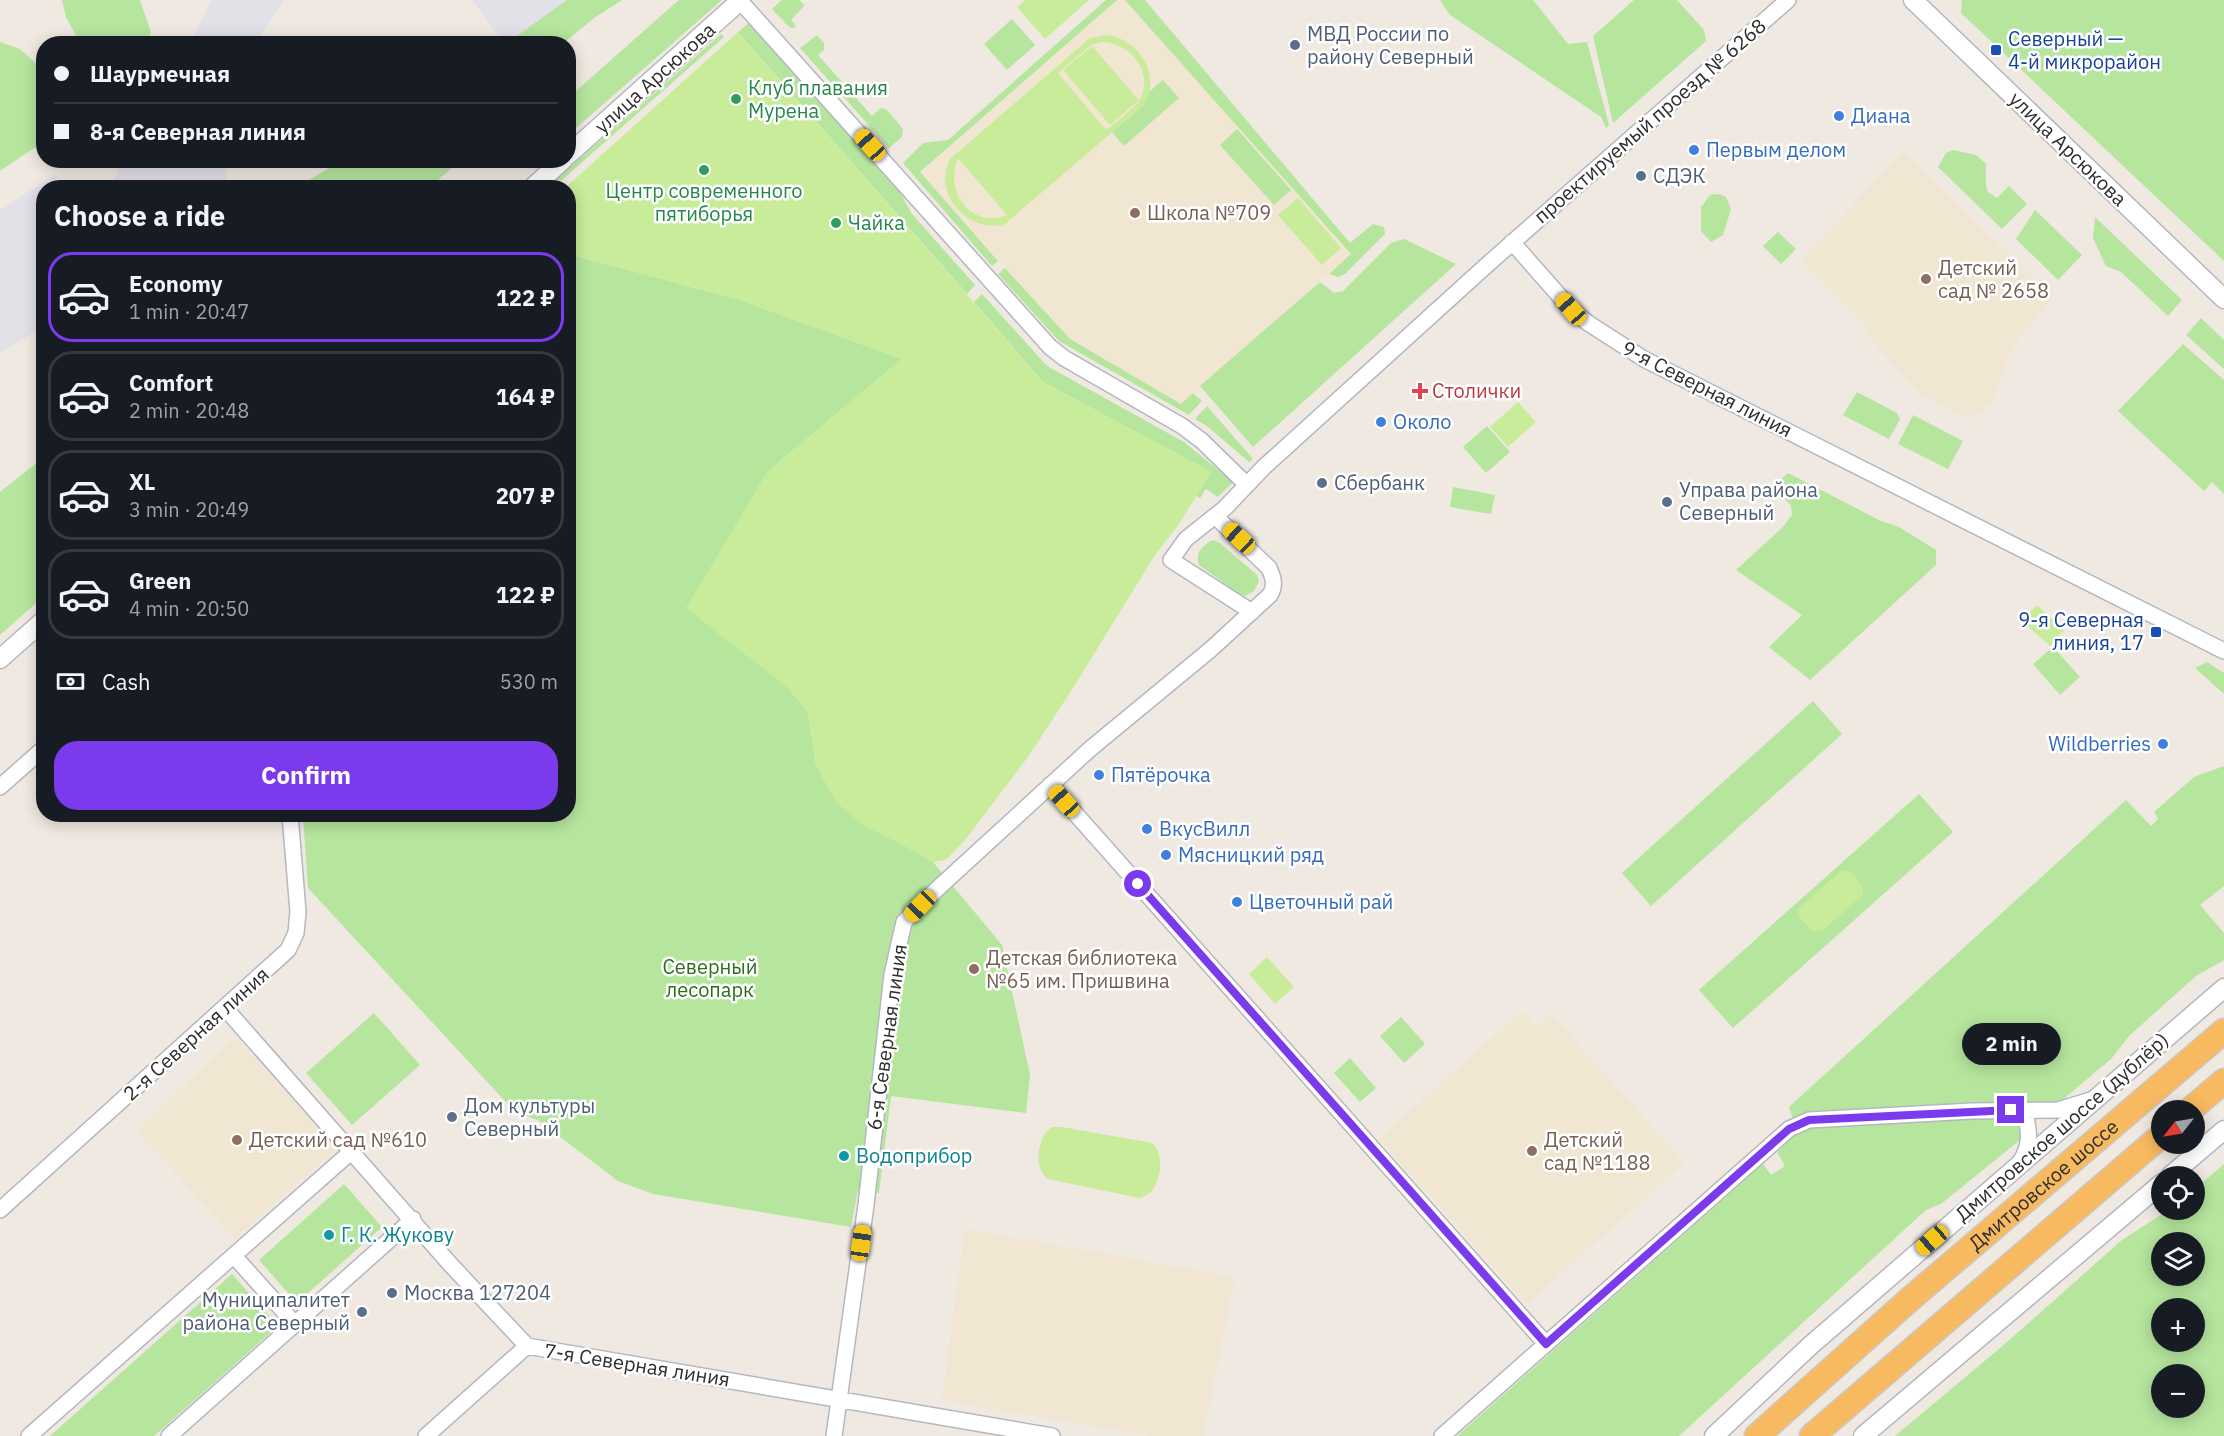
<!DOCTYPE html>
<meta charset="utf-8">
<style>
:root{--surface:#171b24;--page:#242831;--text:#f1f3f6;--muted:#9ea1a6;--line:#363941;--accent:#7c3aed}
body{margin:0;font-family:"IBM Plex Sans",sans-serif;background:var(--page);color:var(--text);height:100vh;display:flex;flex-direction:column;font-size:22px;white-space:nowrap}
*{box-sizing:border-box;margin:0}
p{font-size:20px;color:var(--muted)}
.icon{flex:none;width:33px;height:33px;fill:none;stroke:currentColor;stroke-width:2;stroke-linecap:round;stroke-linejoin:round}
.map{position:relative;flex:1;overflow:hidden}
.details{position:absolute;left:36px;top:180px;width:540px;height:642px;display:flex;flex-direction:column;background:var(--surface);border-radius:24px;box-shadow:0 3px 15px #0003}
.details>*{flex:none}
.hud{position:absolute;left:36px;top:36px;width:540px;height:132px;border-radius:24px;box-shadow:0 3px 15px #0003;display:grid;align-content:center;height:132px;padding:0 18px;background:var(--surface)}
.needle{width:39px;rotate:239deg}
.fabs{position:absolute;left:2151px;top:1100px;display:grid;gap:12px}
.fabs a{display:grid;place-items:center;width:54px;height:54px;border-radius:50%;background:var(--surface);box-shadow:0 3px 15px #0003;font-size:30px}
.end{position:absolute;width:27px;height:27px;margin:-14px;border:8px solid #7c3aed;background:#fff;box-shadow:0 0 0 3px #fff}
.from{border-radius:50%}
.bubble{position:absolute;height:42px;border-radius:21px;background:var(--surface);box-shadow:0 3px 15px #0003;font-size:20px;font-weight:800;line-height:42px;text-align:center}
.car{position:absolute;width:18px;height:36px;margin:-18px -9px;border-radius:8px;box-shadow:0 0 4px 2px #0007;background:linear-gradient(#f5c518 24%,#345 0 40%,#f5c518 0 76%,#345 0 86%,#f5c518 0)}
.hud b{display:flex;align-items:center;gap:21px;height:57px;font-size:22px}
.hud b+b{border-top:2px solid var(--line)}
.hud i{width:15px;height:15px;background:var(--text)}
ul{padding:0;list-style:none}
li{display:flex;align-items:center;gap:18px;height:90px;margin:0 12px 9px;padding:0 6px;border:3px solid var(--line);border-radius:24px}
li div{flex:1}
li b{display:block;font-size:22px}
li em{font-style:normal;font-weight:800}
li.on{border-color:var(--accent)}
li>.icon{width:54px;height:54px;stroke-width:1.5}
h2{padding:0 18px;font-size:27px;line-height:72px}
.pay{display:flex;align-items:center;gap:15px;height:66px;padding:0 18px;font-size:22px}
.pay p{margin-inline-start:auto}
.primary-button{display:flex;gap:12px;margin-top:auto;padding:12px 18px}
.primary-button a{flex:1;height:69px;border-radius:24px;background:var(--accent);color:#fff;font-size:24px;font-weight:800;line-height:69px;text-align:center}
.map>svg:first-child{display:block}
.industrial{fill:#e3e1e8}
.education{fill:#f0e6d1}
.green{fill:#b6e59e;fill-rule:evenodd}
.pitch{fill:#c9ec9a;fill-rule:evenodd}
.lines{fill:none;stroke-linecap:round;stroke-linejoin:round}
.minor-casing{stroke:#b4b7c1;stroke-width:18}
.tertiary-casing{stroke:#b4b7c1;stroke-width:21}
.trunk-casing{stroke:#c9c9c9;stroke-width:27}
.minor{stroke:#fff;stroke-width:15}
.tertiary{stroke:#fff;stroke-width:18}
.trunk{stroke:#f8ba60;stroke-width:24}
.route{stroke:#7c3aed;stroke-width:8}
.service-dot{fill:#5c6f8a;stroke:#fff;stroke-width:2}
.transit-dot{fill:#1a4fb4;stroke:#fff;stroke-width:2}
.leisure-dot{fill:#2e9e5b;stroke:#fff;stroke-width:2}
.shop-dot{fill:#3f7fe0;stroke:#fff;stroke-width:2}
.education-dot{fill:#8d6e63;stroke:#fff;stroke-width:2}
.health-dot{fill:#e0444e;stroke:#fff;stroke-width:2}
.culture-dot{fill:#0f9aa8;stroke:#fff;stroke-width:2}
.labels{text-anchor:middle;stroke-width:5;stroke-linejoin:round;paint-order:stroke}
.service-label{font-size:20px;fill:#4e5e75;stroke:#fff;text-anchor:start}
.transit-label{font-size:20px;fill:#164399;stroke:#fff;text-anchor:start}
.street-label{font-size:20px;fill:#2e2e2e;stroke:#fff}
.leisure-label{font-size:20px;fill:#27864d;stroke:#fff;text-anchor:start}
.shop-label{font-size:20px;fill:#366cbe;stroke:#fff;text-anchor:start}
.education-label{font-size:20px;fill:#785e54;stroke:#fff;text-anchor:start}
.health-label{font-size:20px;fill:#be3a42;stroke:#fff;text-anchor:start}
.park-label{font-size:20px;fill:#2c6e1b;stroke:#fff}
.culture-label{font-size:20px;fill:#0d838f;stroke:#fff;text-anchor:start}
</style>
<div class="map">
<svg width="2224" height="1436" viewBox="0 0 2224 1436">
<rect width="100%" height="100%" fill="#efe9e1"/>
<path class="industrial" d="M 211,0 L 284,0 L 256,43 L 190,43 Z
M 472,0 L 567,0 L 507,44 L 504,43 Z
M 122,161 L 228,161 L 225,187 L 110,187 Z
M 56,174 L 60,187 L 44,188 L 43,327 L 0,353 L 0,210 Z"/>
<path class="education" d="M 1117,0 L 1125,0 L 1351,254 L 1181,404 L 1070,339 L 920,173 Z
M 1903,152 L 2053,297 L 2012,348 L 1992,402 L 1969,420 L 1919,392 L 1868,337 L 1869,329 L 1800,261 Z
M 1522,1011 L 1536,1027 L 1551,1014 L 1684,1163 L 1527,1304 L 1379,1139 Z
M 235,1037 L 336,1148 L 235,1239 L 137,1131 Z
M 965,1229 L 1235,1277 L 1203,1436 L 1151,1436 L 942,1400 Z"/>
<path class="green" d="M 62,0 L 140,0 L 151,32 L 147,43 L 80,43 L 66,17 Z
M 567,0 L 622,0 L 594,18 L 564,43 L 507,43 Z
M 679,0 L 722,0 L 575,129 L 569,125 L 569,97 Z
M 782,0 L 799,0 L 805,5 L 791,20 L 796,26 L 793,28 L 789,27 L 772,9 Z
M 1106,0 L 1117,0 L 920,172 L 998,261 L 992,266 L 903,163 L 923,143 L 948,140 Z
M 1125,0 L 1145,0 L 1350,243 L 1373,224 L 1384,227 L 1385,234 L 1345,274 L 1338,277 L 1329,274 L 1351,254 Z
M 1440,0 L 1533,0 L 1568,44 L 1587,42 L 1609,125 L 1606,128 L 1601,117 L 1450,15 Z
M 1634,0 L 1677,0 L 1704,30 L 1706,41 L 1613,123 L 1593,36 Z
M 1962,0 L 2224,0 L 2224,261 L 1961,13 Z
M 1012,19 L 1035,45 L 1007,70 L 984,44 Z
M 749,23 L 896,185 L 912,214 L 975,285 L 967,294 L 738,32 Z
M 721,34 L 724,37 L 554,187 L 548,187 Z
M 817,35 L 824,43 L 824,50 L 818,55 L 872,116 L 881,108 L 886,109 L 903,129 L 902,137 L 889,148 L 800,48 Z
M 0,42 L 20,49 L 44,71 L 43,142 L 0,171 Z
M 1163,80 L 1179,98 L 1124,146 L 1112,132 L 1144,105 L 1149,92 Z
M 1237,129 L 1291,190 L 1274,205 L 1220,145 Z
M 1953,150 L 1976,155 L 1986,164 L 1986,186 L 1988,192 L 1997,198 L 2009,186 L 2027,204 L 2002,229 L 1938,167 L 1946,153 Z
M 341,161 L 341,160 L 460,161 L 430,187 L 297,187 Z
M 1719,194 L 1726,197 L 1731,209 L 1723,235 L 1711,242 L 1701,231 L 1701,207 L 1710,195 Z
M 2035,210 L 2082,255 L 2058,280 L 2016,239 Z
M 2095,217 L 2182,300 L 2168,316 L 2121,272 L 2106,266 L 2093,238 Z
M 1778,232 L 1796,249 L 1781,264 L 1763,246 Z
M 1404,239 L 1456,264 L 1253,447 L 1200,386 L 1320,282 L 1334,293 L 1343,291 L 1391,243 Z
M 569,254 L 740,300 L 902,359 L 767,472 L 788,688 L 808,712 L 816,766 L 900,843 L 933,862 L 1002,945 L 1030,1075 L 1026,1113 L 891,1096 L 879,1193 L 858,1190 L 851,1227 L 653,1194 L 618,1181 L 538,1120 L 516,1113 L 308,888 L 303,815 L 568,814 Z
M 1005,268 L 1070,339 L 1181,404 L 1193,393 L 1202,401 L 1189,415 L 1059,341 L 998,274 Z
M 982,294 L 1047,366 L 1184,442 L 1233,482 L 1218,497 L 1206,489 L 1200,498 L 1196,496 L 1211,472 L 1043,382 L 974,302 Z
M 2201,318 L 2224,340 L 2224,369 L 2186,335 Z
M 2183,344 L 2224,380 L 2224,494 L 2212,482 L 2204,491 L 2118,411 Z
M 1857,392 L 1897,413 L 1900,419 L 1889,439 L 1843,415 Z
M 1207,406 L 1253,459 L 1249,462 L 1207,426 L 1195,419 Z
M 1913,415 L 1963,441 L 1948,469 L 1898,444 Z
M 1487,426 L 1510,452 L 1486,473 L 1463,447 Z
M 43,458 L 43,597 L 0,635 L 0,492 Z
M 1788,473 L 1881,521 L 1899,527 L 1936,550 L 1936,565 L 1810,680 L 1769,647 L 1802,615 L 1736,570 L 1782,528 L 1792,515 L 1791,505 L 1772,487 Z
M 1453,487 L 1495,495 L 1491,514 L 1450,507 Z
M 1213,540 L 1220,543 L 1257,575 L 1259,581 L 1254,591 L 1245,596 L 1238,593 L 1199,565 C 1195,553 1202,546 1213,540 Z
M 2053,647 L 2080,677 L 2060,695 L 2033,664 Z
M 2207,662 L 2224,673 L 2224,694 L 2195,668 Z
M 1813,701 L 1842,734 L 1651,906 L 1622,873 Z
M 2224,766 L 2224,886 L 2200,905 L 2224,933 L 2224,960 L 2196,976 L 2130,1035 L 2111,1059 L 2061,1101 L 2052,1105 L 2023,1108 L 2023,1131 L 2020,1140 L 1941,1204 L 1926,1210 L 1679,1436 L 1457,1436 L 1763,1164 L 1771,1175 L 1785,1166 L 1777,1152 C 1794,1135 1798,1131 1789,1107 L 2126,800 L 2151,826 L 2158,819 L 2154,812 L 2194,777 Z
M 1919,794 L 1953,832 L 1733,1028 L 1699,990 Z
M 374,1013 L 420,1065 L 352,1125 L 306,1073 Z
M 1401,1017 L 1425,1044 L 1404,1063 L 1380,1036 Z
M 1350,1058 L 1376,1088 L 1360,1102 L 1334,1073 Z
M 2224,1164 L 2224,1436 L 1895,1436 L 2006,1343 L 2122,1240 L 2170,1209 L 2194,1209 L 2195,1189 ZM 2162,1242 L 2194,1242 L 2194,1275 L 2162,1275 ZM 2162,1308 L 2194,1308 L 2194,1341 L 2162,1341 ZM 2162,1374 L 2194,1374 L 2194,1407 L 2162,1407 Z
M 344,1184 L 382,1227 L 297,1303 L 259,1260 Z
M 232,1274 L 278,1326 L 154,1436 L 50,1436 Z"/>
<path class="pitch" d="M 1025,0 L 1089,0 L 1045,39 L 1017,7 Z
M 738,32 L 1043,382 L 1211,472 L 1179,524 L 1155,555 L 1073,688 L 1028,757 L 965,840 L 946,860 L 933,862 L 899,843 L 864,826 L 836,802 L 816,766 L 808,712 L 788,688 L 686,608 L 767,472 L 902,359 L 740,300 L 569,254 L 568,188 L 566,187 Z
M 1107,35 C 1140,40 1161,74 1144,105 L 1005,224 C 968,234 932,194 950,159 L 1090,38 ZM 1102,42 C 1130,43 1153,70 1141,98 C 1137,107 1114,123 1106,130 L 1058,73 L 1091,45 ZM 958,159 L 959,159 L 1007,215 C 972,229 943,192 958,159 Z
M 1092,46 L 1139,100 L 1110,125 L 1063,70 Z
M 1298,198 L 1341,248 L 1322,265 L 1278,215 Z
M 1518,402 L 1536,422 L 1508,447 L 1490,427 Z
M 2037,605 L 2064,630 L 2050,646 L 2022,621 Z
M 1842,870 C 1852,869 1858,880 1863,888 L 1863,895 L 1822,931 L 1812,931 L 1799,917 L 1798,909 Z
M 1267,957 L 1294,987 L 1275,1004 L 1249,974 Z
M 1052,1127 L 1062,1127 L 1152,1143 C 1167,1155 1161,1195 1139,1198 L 1048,1179 C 1033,1168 1037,1136 1052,1127 Z"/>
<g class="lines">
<g class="minor-casing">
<path id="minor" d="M 740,1 L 1050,347 L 1064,358 L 1182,426 L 1202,441 L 1247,485
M 1512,242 L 1571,309 L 1588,323 L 1644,359 L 2224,651
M 1252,612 L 1171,560 L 1186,539 L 1225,508 L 1264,467 L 1488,264 L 1788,0
M 1050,785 L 1546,1344
M 0,787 L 44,748
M 225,1008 L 450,1264 L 527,1346 L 1052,1436
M 2020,1162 C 2031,1146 2030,1130 2024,1111
M 0,1210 L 288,950 L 296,933 L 298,912 L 290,814
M 234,1256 L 295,1324
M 29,1436 L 352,1151
M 169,1436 L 413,1219
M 426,1436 L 527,1346
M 834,1436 L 866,1205 L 892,975 L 904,922 L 936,890 L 1090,749 L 1210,650 L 1270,595 C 1276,585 1273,577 1269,568 L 1215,516
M 1442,1436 L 1789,1129 L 1809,1120 L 1972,1111 L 2058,1110 L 2094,1099"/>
</g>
<g class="tertiary-casing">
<path id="tertiary" d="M 1913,0 L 2224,299
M 568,155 L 741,0
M 532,188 L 563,160
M 0,659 L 44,620
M 2170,1176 L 2224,1130
M 1714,1436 L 1811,1345 L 2224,988
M 1863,1436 L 2162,1183"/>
</g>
<g class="trunk-casing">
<g id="trunk">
<path d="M 2190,1110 L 2224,1081"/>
<path id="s1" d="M 1757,1436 L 1909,1300 L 2224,1031"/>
<path d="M 1812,1436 L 2162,1135"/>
</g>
</g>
<use href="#minor" class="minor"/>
<use href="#tertiary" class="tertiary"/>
<use href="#trunk" class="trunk"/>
</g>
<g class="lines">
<path class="route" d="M 1138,884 L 1546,1344 L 1789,1129 L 1809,1120 L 2011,1110"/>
</g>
<g class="service-dot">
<circle cx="1295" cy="45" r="6"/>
<circle cx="1641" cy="176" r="6"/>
<circle cx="1322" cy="483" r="6"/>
<circle cx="1667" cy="502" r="6"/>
<circle cx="452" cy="1117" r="6"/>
<circle cx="392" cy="1293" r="6"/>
<circle cx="362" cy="1312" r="6"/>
</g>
<g class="transit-dot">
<rect x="1990" y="44" width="12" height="12" rx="3"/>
<rect x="2150" y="626" width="12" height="12" rx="3"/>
</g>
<g class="leisure-dot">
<circle cx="736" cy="99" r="6"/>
<circle cx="704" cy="170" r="6"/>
<circle cx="836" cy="223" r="6"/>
</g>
<g class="shop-dot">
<circle cx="1839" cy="116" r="6"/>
<circle cx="1694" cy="150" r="6"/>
<circle cx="1381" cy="422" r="6"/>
<circle cx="2163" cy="744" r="6"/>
<circle cx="1099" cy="775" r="6"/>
<circle cx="1147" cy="829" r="6"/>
<circle cx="1166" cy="855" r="6"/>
<circle cx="1237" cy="902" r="6"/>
</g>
<g class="education-dot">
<circle cx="1135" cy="213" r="6"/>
<circle cx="1926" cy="279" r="6"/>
<circle cx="974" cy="969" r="6"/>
<circle cx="237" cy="1140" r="6"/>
<circle cx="1532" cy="1151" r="6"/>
</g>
<path class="health-dot" d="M1417 382h6v6h6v6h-6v6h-6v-6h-6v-6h6z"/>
<g class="culture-dot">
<circle cx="844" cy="1156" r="6"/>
<circle cx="329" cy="1235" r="6"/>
</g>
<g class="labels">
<g class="service-label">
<text x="1307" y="41">МВД России по<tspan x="1307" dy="23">району Северный</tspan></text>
<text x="1653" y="183">СДЭК</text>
<text x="1334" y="490">Сбербанк</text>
<text x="1679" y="497">Управа района<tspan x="1679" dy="23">Северный</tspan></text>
<text x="464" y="1113">Дом культуры<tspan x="464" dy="23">Северный</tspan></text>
<text x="404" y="1300">Москва 127204</text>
<text x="350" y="1307" text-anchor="end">Муниципалитет<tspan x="350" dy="23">района Северный</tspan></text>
</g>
<g class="transit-label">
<text x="2008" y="46">Северный —<tspan x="2008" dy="23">4-й микрорайон</tspan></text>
<text x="2144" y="627" text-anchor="end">9-я Северная<tspan x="2144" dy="23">линия, 17</tspan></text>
</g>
<g class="street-label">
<text transform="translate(655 78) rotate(-42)" y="7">улица Арсюкова</text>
<text transform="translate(1650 121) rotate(-41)" y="7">проектируемый проезд № 6268</text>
<text transform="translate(2068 149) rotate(44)" y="7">улица Арсюкова</text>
<text transform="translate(1707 389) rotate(27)" y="7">9-я Северная линия</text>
<text transform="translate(196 1034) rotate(-42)" y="7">2-я Северная линия</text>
<text transform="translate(887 1037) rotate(-82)" y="7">6-я Северная линия</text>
<text transform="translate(2062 1127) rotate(-41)" y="7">Дмитровское шоссе (дублёр)</text>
<text dy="7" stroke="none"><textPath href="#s1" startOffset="381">Дмитровское шоссе</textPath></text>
<text transform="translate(637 1365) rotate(9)" y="7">7-я Северная линия</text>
</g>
<g class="leisure-label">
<text x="748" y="95">Клуб плавания<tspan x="748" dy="23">Мурена</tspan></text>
<text x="704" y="198" text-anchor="middle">Центр современного<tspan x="704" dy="23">пятиборья</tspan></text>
<text x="848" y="230">Чайка</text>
</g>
<g class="shop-label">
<text x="1851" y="123">Диана</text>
<text x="1706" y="157">Первым делом</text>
<text x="1393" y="429">Около</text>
<text x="2151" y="751" text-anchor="end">Wildberries</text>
<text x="1111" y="782">Пятёрочка</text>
<text x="1159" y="836">ВкусВилл</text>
<text x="1178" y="862">Мясницкий ряд</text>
<text x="1249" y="909">Цветочный рай</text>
</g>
<g class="education-label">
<text x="1147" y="220">Школа №709</text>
<text x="1938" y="275">Детский<tspan x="1938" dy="23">сад № 2658</tspan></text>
<text x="986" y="965">Детская библиотека<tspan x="986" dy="23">№65 им. Пришвина</tspan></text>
<text x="249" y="1147">Детский сад №610</text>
<text x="1544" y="1147">Детский<tspan x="1544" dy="23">сад №1188</tspan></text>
</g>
<g class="health-label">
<text x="1432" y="398">Столички</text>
</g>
<g class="park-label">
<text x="710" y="974">Северный<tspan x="710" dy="23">лесопарк</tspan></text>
</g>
<g class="culture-label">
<text x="856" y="1163">Водоприбор</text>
<text x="341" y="1242">Г. К. Жукову</text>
</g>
</g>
</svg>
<div class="fabs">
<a><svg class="needle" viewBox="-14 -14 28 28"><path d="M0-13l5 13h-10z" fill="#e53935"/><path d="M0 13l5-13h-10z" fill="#9ea1a6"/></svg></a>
<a><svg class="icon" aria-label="locate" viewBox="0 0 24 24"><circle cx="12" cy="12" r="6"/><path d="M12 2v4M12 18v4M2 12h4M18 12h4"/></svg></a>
<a><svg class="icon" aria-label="layers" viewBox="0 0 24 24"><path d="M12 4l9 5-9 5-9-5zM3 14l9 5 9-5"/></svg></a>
<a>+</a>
<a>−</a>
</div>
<i class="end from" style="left:1138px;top:884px"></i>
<i class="end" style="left:2011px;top:1110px"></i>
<div class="bubble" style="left:1962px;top:1023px;width:99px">2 min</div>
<i class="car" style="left:870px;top:145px;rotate:318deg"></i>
<i class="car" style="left:1571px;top:309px;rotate:319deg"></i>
<i class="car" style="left:1239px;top:538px;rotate:313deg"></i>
<i class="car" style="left:1064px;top:801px;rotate:318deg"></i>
<i class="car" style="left:920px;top:906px;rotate:224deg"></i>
<i class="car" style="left:1932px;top:1240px;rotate:229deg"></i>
<i class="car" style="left:861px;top:1243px;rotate:8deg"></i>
<div class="hud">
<b><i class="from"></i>Шаурмечная</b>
<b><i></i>8-я Северная линия</b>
</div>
<section class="details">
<h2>Choose a ride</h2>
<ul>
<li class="on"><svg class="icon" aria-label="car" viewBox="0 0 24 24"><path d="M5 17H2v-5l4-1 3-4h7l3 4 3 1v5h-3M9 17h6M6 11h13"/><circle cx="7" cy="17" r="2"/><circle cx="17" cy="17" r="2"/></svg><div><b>Economy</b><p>1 min · 20:47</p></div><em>122 ₽</em></li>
<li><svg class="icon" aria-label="car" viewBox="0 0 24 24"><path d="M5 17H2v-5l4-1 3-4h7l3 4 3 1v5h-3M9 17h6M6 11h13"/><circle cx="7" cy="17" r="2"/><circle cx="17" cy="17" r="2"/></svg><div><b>Comfort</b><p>2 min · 20:48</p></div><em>164 ₽</em></li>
<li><svg class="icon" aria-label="car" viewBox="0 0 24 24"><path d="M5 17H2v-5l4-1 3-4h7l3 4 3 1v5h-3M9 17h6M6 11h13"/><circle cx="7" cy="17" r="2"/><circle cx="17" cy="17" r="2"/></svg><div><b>XL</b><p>3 min · 20:49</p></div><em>207 ₽</em></li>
<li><svg class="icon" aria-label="car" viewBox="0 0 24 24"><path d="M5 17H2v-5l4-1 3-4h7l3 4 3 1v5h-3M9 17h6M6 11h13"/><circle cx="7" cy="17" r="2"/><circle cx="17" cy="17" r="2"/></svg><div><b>Green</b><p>4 min · 20:50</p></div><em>122 ₽</em></li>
</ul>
<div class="pay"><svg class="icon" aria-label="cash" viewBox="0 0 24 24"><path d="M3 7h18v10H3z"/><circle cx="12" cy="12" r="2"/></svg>Cash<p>530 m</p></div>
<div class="primary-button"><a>Confirm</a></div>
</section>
</div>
